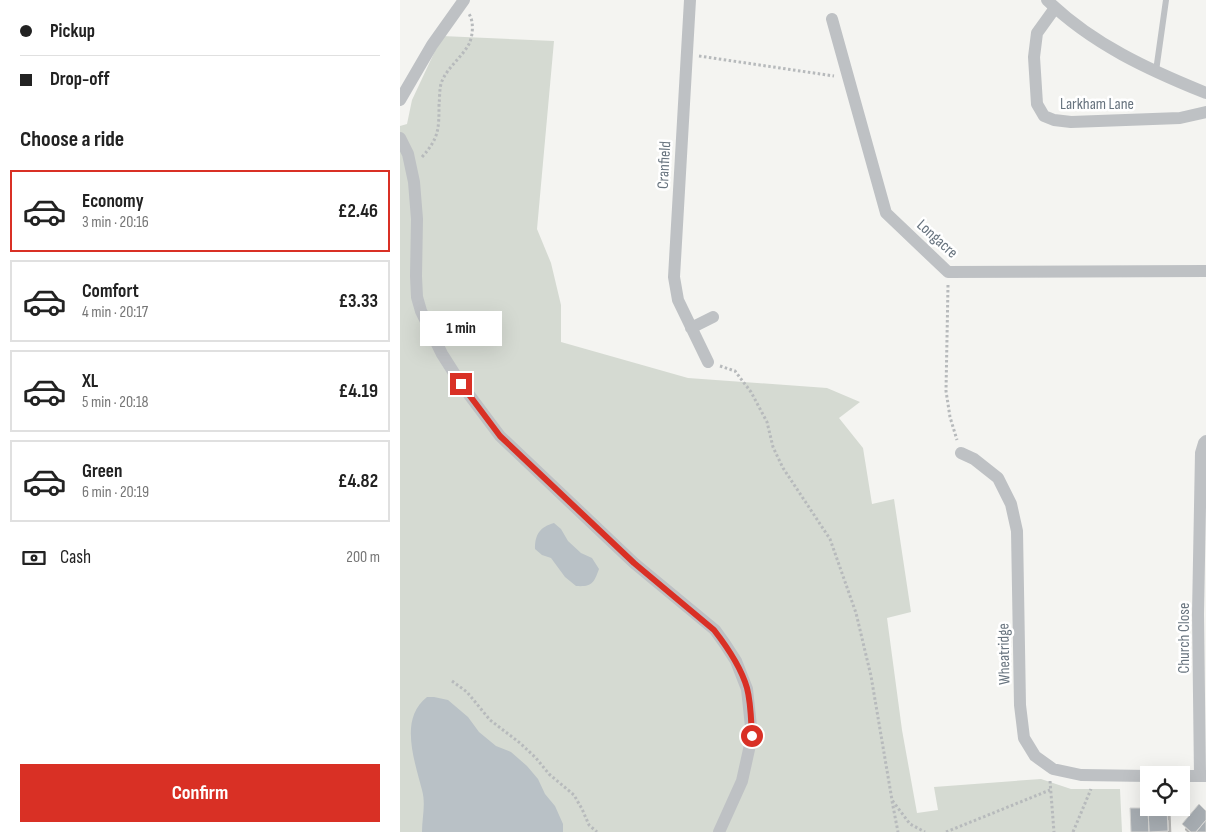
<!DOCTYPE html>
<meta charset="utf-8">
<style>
:root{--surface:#fff;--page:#f2f2f2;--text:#222;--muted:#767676;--line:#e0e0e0;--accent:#d93025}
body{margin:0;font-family:"Sofia Sans Condensed",sans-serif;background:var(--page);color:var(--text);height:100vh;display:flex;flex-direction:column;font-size:19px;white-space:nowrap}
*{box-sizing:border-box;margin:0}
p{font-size:16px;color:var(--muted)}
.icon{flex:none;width:28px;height:28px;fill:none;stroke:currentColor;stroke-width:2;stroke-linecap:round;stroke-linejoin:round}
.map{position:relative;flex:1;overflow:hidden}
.panel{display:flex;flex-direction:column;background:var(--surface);width:400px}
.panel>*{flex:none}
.top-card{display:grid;align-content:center;height:110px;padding:0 20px;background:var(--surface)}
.controls{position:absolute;left:740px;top:766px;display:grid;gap:10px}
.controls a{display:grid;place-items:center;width:50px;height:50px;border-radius:0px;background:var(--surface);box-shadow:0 5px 20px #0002;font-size:25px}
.end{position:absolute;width:22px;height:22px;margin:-11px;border:6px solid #d93025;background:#fff;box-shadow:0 0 0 2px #fff}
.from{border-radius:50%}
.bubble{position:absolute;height:35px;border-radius:0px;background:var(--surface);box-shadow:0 5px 20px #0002;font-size:16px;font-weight:700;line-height:35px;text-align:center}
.top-card b{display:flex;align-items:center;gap:18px;height:48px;font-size:19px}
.top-card b+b{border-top:1px solid var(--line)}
.top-card i{width:12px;height:12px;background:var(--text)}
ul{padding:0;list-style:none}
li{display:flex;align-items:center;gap:15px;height:82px;margin:0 10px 8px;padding:0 10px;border:2px solid var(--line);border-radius:0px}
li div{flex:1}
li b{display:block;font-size:19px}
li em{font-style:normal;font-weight:700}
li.active{border-color:var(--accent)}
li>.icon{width:45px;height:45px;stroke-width:1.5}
h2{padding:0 20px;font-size:22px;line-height:60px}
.pay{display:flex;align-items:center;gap:12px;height:55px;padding:0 20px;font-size:19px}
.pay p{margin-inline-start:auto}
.primary-button{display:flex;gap:10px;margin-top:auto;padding:10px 20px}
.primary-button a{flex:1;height:58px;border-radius:0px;background:var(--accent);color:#fff;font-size:20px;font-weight:700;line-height:58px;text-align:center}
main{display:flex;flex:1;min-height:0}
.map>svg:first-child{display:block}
.green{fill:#d5dad2}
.water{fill:#b9c1c6}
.building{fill:#a7adb2;stroke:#d5d5d3;filter:url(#shadow)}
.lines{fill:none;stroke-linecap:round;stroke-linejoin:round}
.path{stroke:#b7babc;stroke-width:3;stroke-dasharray:2.5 2.5;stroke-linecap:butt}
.service{stroke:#bec1c4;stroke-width:6}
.minor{stroke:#bec1c4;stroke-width:12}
.route{stroke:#d93025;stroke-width:6}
.labels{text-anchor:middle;stroke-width:5;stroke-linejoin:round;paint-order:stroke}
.street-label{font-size:16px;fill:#67737e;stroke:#fff}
</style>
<main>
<section class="panel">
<div class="top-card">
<b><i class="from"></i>Pickup</b>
<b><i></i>Drop-off</b>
</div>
<h2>Choose a ride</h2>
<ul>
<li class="active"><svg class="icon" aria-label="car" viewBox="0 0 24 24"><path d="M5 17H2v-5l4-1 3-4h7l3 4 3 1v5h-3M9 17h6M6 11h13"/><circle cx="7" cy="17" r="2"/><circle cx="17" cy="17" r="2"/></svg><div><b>Economy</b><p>3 min · 20:16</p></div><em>£2.46</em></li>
<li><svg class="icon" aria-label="car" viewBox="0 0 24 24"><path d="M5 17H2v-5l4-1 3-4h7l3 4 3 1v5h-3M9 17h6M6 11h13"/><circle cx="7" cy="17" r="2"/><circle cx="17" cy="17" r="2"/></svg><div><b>Comfort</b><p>4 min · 20:17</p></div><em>£3.33</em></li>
<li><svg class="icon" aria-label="car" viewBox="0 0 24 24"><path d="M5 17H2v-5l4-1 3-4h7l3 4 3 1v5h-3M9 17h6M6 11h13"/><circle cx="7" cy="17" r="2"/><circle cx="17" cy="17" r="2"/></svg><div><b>XL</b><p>5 min · 20:18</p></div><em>£4.19</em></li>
<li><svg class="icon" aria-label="car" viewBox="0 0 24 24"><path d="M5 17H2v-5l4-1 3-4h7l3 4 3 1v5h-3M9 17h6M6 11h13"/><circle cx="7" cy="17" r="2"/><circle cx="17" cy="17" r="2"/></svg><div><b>Green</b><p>6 min · 20:19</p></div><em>£4.82</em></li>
</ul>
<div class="pay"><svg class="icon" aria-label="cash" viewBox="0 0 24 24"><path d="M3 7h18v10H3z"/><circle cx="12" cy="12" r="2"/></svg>Cash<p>200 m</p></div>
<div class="primary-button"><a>Confirm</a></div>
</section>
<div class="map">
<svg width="806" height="832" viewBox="0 0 806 832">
<defs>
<filter id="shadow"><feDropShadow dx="3" dy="5.5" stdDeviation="0" flood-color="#0004"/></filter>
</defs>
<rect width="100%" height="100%" fill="#f4f4f1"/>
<path class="green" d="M 42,36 L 154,41 L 137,229 L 151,263 L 161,305 L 161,342 L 288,378 L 427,388 L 460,402 L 439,418 L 463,448 L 472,504 L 494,499 L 511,612 L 487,618 L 502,730 L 517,813 L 538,810 L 534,787 L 641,779 L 671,789 L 720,789 L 722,832 L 0,832 L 0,126 L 7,124 L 12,100 Z"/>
<path class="water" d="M 154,523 L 161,529 L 168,541 L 181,553 L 192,558 L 199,569 C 194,583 192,587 176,586 L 165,577 L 151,558 L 142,555 L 135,549 C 135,534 140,527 154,523 Z
M 27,697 L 34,697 L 48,700 L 68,717 L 79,732 L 96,746 L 111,752 L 127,766 L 138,779 L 145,794 L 155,806 L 163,824 L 163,832 L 22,832 C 22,818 26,804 22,790 C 13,756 0,718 27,697 Z"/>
<path class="building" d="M 799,804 L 806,811 L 806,820 L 796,832 L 791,832 L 782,824 Z
M 730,808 L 748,808 L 749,832 L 731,832 Z
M 748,808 L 767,808 L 768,831 L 749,832 Z
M 806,820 L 806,832 L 796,832 Z"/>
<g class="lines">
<path class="path" d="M 299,56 L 434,76
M 22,157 C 39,138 39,129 39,104 C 40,97 39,88 42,81 C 48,67 62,57 69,44 C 73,36 74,21 69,14
M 548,285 L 546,391 L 550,417 L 557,440
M 320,366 L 335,371 L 351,392 L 367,422 L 373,447 L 383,468 L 430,539 L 456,613 L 471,676 L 492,800 L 510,824 L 525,832
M 52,681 L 67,692 L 90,720 L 120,743 L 136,758 L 149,774 L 174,795 L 182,809 L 189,825 L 197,832
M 650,781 L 654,832
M 492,801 L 498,832
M 546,832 L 650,790
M 673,832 L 691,789"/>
<path class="service" d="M 756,71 L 766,0"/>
<path class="minor" d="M 290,0 L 274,277 L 278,300 L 308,362
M 647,0 C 692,44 749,70 806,93
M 655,8 L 637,33 L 634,57 L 637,104 L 644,116 L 654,120 L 671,122 L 780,118 L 806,112
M 432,19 L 486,213 L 548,272 L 806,271
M 0,100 L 32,45 L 64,0
M 0,138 L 8,154 L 14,182 L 17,219 L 16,276 L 17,297 L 21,311 L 42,354 L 61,384 L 100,436 L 234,563 L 315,630 L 325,644 L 336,661 L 347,689 L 352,736 L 342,781 L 319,832
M 291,328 L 313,317
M 561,453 L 574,459 L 598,478 L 611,504 L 617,531 L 620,705 L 624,738 L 635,756 L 653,769 L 681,775 L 749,776
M 781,776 L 806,776
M 800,776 L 798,614 L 801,453 L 804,443 L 806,441"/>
</g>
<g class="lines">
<path class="route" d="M 61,384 L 100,436 L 234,563 L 314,630 C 328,648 341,667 347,688 C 351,703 351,720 352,736"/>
</g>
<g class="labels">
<g class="street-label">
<text x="697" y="109">Larkham Lane</text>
<text transform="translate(263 165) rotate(-87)" y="6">Cranfield</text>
<text transform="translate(538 238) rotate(42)" y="6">Longacre</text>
<text transform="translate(783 638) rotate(-90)" y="6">Church Close</text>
<text transform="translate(603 654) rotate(-91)" y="6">Wheatridge</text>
</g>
</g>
</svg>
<div class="controls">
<a><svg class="icon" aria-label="locate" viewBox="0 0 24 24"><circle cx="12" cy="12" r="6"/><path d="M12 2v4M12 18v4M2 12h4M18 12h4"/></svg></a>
</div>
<i class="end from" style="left:352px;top:736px"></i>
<i class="end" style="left:61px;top:384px"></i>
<div class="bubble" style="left:20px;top:311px;width:82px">1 min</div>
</div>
</main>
